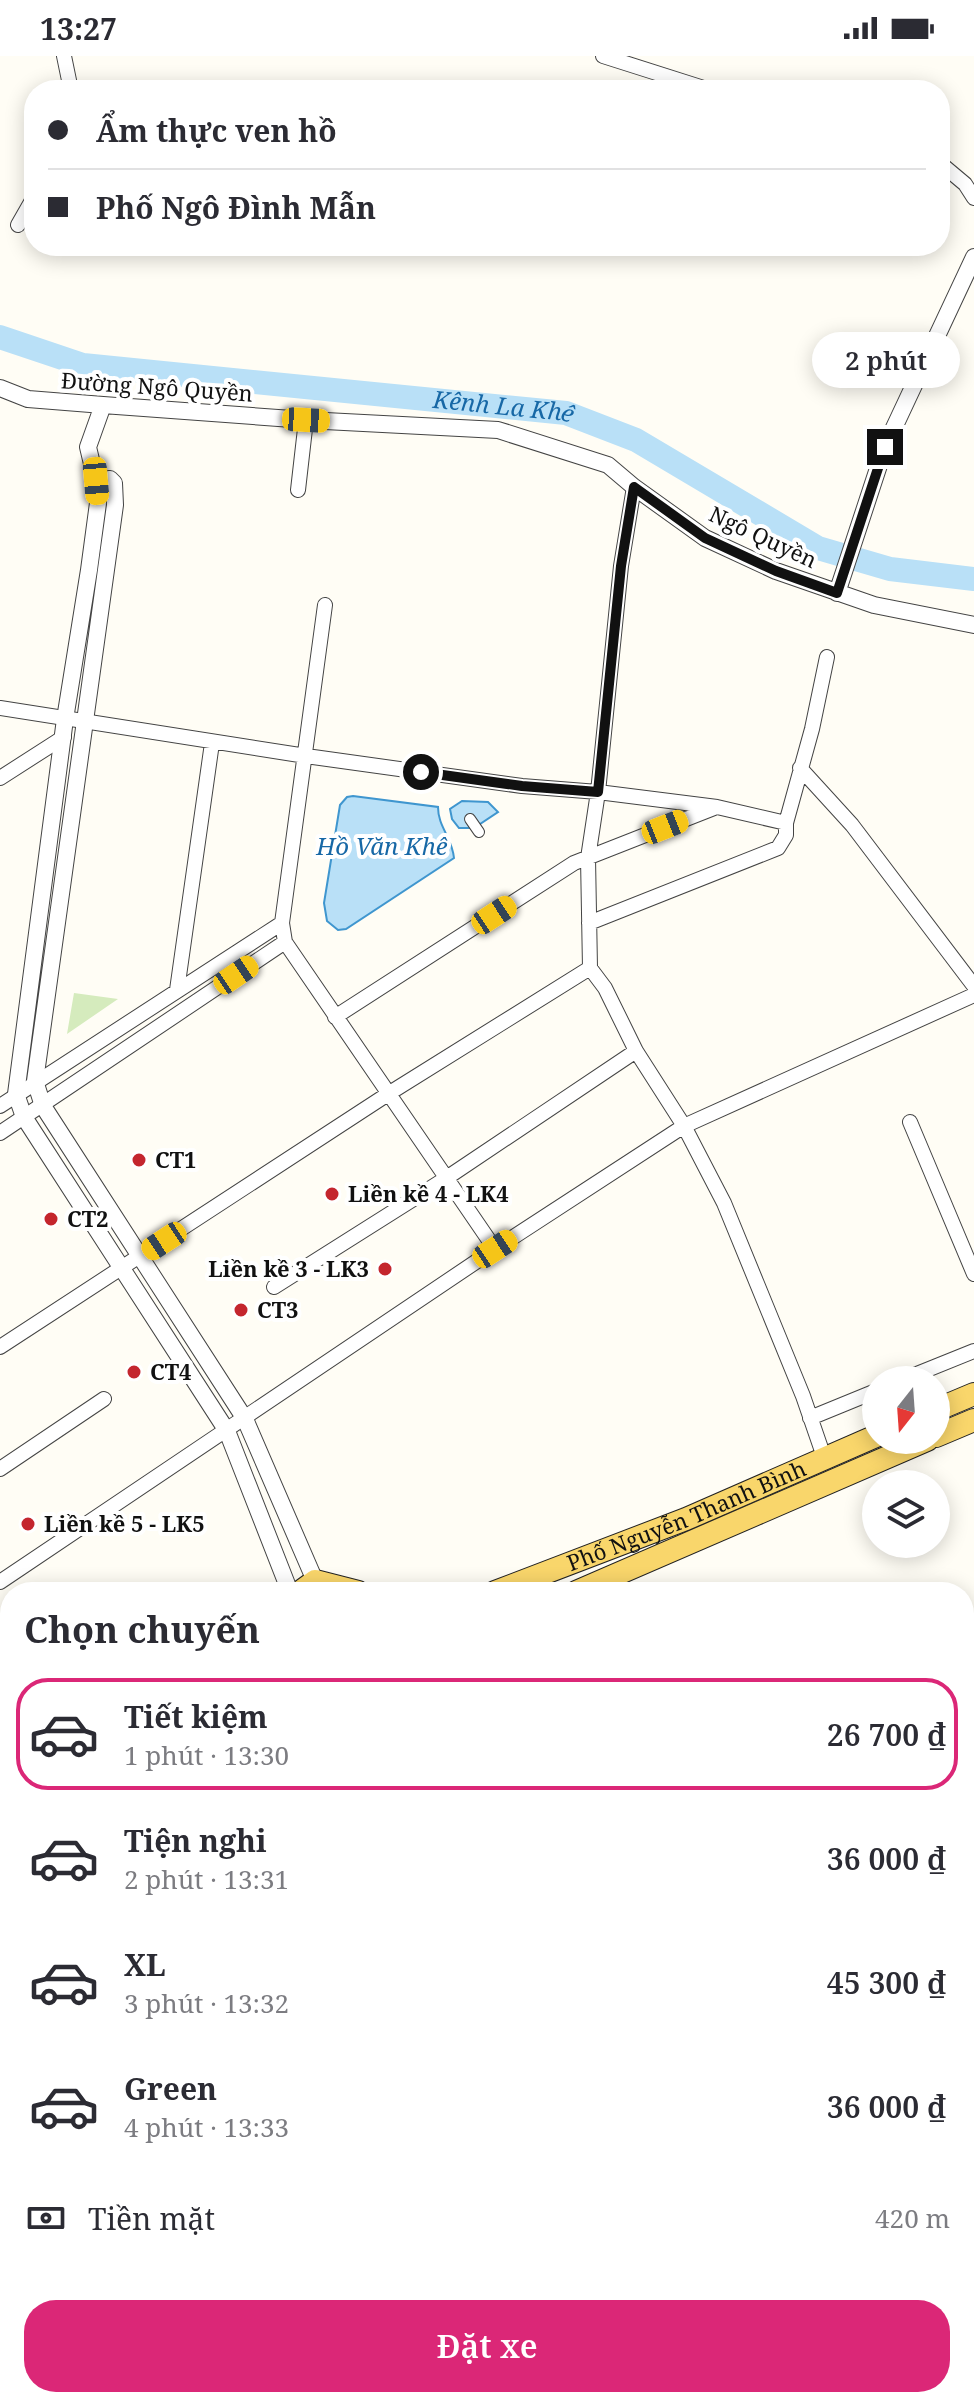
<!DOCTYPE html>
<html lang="vi">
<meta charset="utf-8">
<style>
:root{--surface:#fff;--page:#f7f7f7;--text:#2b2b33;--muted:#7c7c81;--line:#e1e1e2;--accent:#db2777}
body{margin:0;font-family:"Noto Serif",serif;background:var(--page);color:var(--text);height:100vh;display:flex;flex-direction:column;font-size:30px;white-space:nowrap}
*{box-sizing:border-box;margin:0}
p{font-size:26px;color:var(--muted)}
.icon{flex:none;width:44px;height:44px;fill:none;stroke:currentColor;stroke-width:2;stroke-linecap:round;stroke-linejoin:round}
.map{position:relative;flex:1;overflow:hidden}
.side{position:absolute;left:0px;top:1526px;width:974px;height:826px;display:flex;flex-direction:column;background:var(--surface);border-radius:32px 32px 0 0;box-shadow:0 4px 20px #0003}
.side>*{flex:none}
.hud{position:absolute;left:24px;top:24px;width:926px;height:176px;border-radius:32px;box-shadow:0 4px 20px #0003;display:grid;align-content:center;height:176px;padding:0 24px;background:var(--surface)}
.needle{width:52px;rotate:197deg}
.controls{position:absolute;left:862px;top:1310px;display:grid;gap:16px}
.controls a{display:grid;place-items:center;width:88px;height:88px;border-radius:50%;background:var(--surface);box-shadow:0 4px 20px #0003;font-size:40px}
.end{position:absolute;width:36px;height:36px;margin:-18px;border:10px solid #111;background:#fff;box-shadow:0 0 0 4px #fff}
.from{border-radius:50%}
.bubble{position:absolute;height:56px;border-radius:28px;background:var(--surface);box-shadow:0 4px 20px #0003;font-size:26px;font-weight:600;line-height:56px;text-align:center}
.car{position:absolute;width:24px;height:48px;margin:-24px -12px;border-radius:10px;box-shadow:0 0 6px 2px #0007;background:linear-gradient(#f5c518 24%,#345 0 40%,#f5c518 0 76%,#345 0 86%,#f5c518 0)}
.hud b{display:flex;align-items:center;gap:28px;height:76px;font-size:30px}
.hud b+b{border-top:2px solid var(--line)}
.hud i{width:20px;height:20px;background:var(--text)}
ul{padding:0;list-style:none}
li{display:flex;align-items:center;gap:24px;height:112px;margin:0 16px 12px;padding:0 8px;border:4px solid transparent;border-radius:32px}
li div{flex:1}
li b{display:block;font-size:30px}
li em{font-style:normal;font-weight:600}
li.selected{border-color:var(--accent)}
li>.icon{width:72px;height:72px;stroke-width:1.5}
h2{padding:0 24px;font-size:36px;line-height:96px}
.pay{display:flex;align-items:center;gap:20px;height:88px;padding:0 24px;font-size:30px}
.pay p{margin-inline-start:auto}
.action{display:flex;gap:16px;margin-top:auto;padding:16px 24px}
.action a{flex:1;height:92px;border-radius:32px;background:var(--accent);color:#fff;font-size:32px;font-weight:600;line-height:92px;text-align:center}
.status{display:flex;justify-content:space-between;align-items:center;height:56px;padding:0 40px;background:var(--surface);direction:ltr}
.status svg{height:22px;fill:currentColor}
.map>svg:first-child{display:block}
.green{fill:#d5ebbd}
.water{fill:#b9e0f7;stroke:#3f96cf;stroke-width:2}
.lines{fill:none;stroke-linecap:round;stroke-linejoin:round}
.river{stroke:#b9e0f7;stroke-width:24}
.pedestrian-casing{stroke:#444;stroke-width:12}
.minor-casing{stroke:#444;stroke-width:16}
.tertiary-casing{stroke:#444;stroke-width:18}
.secondary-casing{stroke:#333;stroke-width:22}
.primary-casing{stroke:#222;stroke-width:24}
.pedestrian{stroke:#fff;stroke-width:10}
.minor{stroke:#fff;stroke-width:14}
.tertiary{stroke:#fff;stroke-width:16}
.secondary{stroke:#fff6b0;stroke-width:20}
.primary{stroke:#f9d66b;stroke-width:22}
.route{stroke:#111;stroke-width:10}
.poi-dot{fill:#c4262e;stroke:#fff;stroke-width:3}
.labels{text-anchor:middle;stroke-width:8;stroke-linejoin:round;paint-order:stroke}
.street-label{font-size:22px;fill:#111;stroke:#fff}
.poi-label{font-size:22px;font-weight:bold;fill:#111;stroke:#fff;text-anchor:start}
.water-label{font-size:24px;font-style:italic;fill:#1768a6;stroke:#fff}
</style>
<div class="status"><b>13:27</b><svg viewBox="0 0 49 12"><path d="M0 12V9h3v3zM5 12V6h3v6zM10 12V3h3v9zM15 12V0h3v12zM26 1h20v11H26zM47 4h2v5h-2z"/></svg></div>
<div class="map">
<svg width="974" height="2351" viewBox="0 0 974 2351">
<rect width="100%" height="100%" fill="#fffdf5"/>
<path class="green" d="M 74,937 L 118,943 L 67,978 Z
M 706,2342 L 766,2342 L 773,2351 L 694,2351 Z"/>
<path class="water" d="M 353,740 L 438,751 C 438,771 452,781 454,802 L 346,873 L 338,874 L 327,865 L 324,847 L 340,749 L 347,741 Z
M 462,745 L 488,746 L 498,756 L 474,772 L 459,772 L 452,763 L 450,753 Z"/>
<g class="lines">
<path class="river" id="s1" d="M 0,281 L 83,309 L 566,357 L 636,384 L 818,492 L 890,513 L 974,523"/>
<g class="pedestrian-casing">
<path id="pedestrian" d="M 470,763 L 479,776"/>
</g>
<g class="minor-casing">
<path id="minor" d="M 64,0 L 71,34
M 603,0 L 710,34
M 940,107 L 965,128 L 974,142
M 18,169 L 34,141
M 634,431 L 621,510 L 598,736 L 588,802 L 590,912 L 605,932 L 636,995 L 684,1070 L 724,1147 L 803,1340 L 824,1401
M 298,434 L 306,364
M 325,549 L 282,867 L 285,886 L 495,1193
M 0,652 L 306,700 L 522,730 L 598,736 L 717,751 L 786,767
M 800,712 L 852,769 L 974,930
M 0,722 L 64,681
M 589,867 L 778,792 L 786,779 L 786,767 L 812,673 L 827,601
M 177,934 L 212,687
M 335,961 L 574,807 L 714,752
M 0,1050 L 282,867
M 910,1066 L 974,1218
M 0,1077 L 285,886
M 274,1231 L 445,1123 L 636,995
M 0,1291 L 388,1038 L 590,912
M 902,1324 L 974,1295
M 810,1362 L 876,1335
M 0,1413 L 104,1343
M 0,1526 L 495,1193 L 684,1070 L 974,939
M 0,1582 L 10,1604
M 964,1674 L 974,1670
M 964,1796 L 974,1791
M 964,1933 L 974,1928
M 964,1966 L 974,1981
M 964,2119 L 974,2111
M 964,2154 L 974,2147
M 0,2175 L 10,2168
M 211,2342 L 218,2351
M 452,2342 L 459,2351
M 955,2342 L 962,2351
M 409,2351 L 423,2342
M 640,2351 L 653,2342
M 692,2351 L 705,2342"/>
</g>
<g class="tertiary-casing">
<path id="tertiary" d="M 0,332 L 28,343 L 103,349 L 306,364 L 498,374 L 608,409 L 634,431 L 705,482 L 776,515 L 874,549 L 974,569
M 96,425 L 88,391 L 103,349
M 837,537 L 885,391 L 974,201
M 290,1536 L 227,1375 L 24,1061 L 16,1038 L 65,663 L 89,514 L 98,447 L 96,425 L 110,423 L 114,427 L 115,449 L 35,1025 L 43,1050 L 245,1363 L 319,1534
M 786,2342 L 792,2351"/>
</g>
<g class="secondary-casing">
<path id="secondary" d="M 0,2245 L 10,2259
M 0,2301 L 10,2315
M 29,2342 L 36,2351
M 70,2342 L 76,2351"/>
</g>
<g class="primary-casing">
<g id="primary">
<path d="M 936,1354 L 974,1338"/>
<path d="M 936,1380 L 974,1364"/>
<path d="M 300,1536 L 315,1525 L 358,1536"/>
<path id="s2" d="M 495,1536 L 686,1463 L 876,1380"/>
<path d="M 576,1536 L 927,1384"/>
<path d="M 0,1743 L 10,1739"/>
<path d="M 0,1777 L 10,1773"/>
</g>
</g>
<use href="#pedestrian" class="pedestrian"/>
<use href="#minor" class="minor"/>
<use href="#tertiary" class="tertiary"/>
<use href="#secondary" class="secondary"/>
<use href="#primary" class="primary"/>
</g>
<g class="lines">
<path class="route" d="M 421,716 L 522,730 L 598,736 L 621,510 L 634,431 L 705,482 L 776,515 L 837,537 L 885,391"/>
</g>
<g class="poi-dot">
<circle cx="139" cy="1104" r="8"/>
<circle cx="332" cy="1138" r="8"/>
<circle cx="51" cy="1163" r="8"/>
<circle cx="385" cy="1213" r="8"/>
<circle cx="241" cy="1254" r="8"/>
<circle cx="134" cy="1316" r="8"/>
<circle cx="28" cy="1468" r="8"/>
</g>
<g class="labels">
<g class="street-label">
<text transform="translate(157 331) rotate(4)" y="8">Đường Ngô Quyền</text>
<text transform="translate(763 481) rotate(25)" y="8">Ngô Quyền</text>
<text dy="8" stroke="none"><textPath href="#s2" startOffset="206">Phố Nguyễn Thanh Bình</textPath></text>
</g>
<g class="poi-label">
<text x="155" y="1112">CT1</text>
<text x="348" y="1146">Liền kề 4 - LK4</text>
<text x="67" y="1171">CT2</text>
<text x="369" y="1221" text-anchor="end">Liền kề 3 - LK3</text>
<text x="257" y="1262">CT3</text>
<text x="150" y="1324">CT4</text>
<text x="44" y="1476">Liền kề 5 - LK5</text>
</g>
<g class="water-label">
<text dy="8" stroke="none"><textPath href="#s1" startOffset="510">Kênh La Khê</textPath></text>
<text x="382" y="799">Hồ Văn Khê</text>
</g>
</g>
</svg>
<div class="controls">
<a><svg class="needle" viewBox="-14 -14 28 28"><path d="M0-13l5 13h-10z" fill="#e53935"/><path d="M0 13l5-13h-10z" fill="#7c7c81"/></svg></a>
<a><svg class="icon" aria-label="layers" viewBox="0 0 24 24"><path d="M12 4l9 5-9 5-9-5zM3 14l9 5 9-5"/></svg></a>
</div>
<i class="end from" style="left:421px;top:716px"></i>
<i class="end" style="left:885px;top:391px"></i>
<div class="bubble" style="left:812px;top:276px;width:148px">2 phút</div>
<i class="car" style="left:306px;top:364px;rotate:93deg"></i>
<i class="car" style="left:96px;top:425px;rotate:175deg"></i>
<i class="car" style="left:665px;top:771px;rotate:68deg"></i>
<i class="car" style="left:494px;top:859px;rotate:57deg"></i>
<i class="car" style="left:236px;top:919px;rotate:56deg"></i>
<i class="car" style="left:164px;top:1185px;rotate:237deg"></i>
<i class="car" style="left:495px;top:1193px;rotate:57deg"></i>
<div class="hud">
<b><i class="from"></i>Ẩm thực ven hồ</b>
<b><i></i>Phố Ngô Đình Mẫn</b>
</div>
<section class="side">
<h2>Chọn chuyến</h2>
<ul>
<li class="selected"><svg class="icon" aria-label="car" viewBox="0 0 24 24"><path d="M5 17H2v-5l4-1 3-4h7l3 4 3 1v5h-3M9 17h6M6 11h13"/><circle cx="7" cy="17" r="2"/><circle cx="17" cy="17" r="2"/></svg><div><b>Tiết kiệm</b><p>1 phút · 13:30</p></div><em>26 700 ₫</em></li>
<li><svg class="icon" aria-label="car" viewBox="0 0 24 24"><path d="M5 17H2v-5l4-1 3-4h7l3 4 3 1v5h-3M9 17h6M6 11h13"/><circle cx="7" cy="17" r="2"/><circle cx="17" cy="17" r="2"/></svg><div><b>Tiện nghi</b><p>2 phút · 13:31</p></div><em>36 000 ₫</em></li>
<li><svg class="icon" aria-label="car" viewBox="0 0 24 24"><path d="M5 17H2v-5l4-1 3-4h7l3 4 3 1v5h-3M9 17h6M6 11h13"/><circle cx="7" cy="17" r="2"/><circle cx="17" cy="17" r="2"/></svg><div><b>XL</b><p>3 phút · 13:32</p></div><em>45 300 ₫</em></li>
<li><svg class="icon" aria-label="car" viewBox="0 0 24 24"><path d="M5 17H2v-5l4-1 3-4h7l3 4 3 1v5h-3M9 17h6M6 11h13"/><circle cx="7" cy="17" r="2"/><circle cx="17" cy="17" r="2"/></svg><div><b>Green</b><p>4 phút · 13:33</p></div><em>36 000 ₫</em></li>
</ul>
<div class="pay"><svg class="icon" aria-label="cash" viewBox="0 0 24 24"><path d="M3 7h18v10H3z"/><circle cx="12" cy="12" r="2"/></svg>Tiền mặt<p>420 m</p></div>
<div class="action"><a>Đặt xe</a></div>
</section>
</div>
